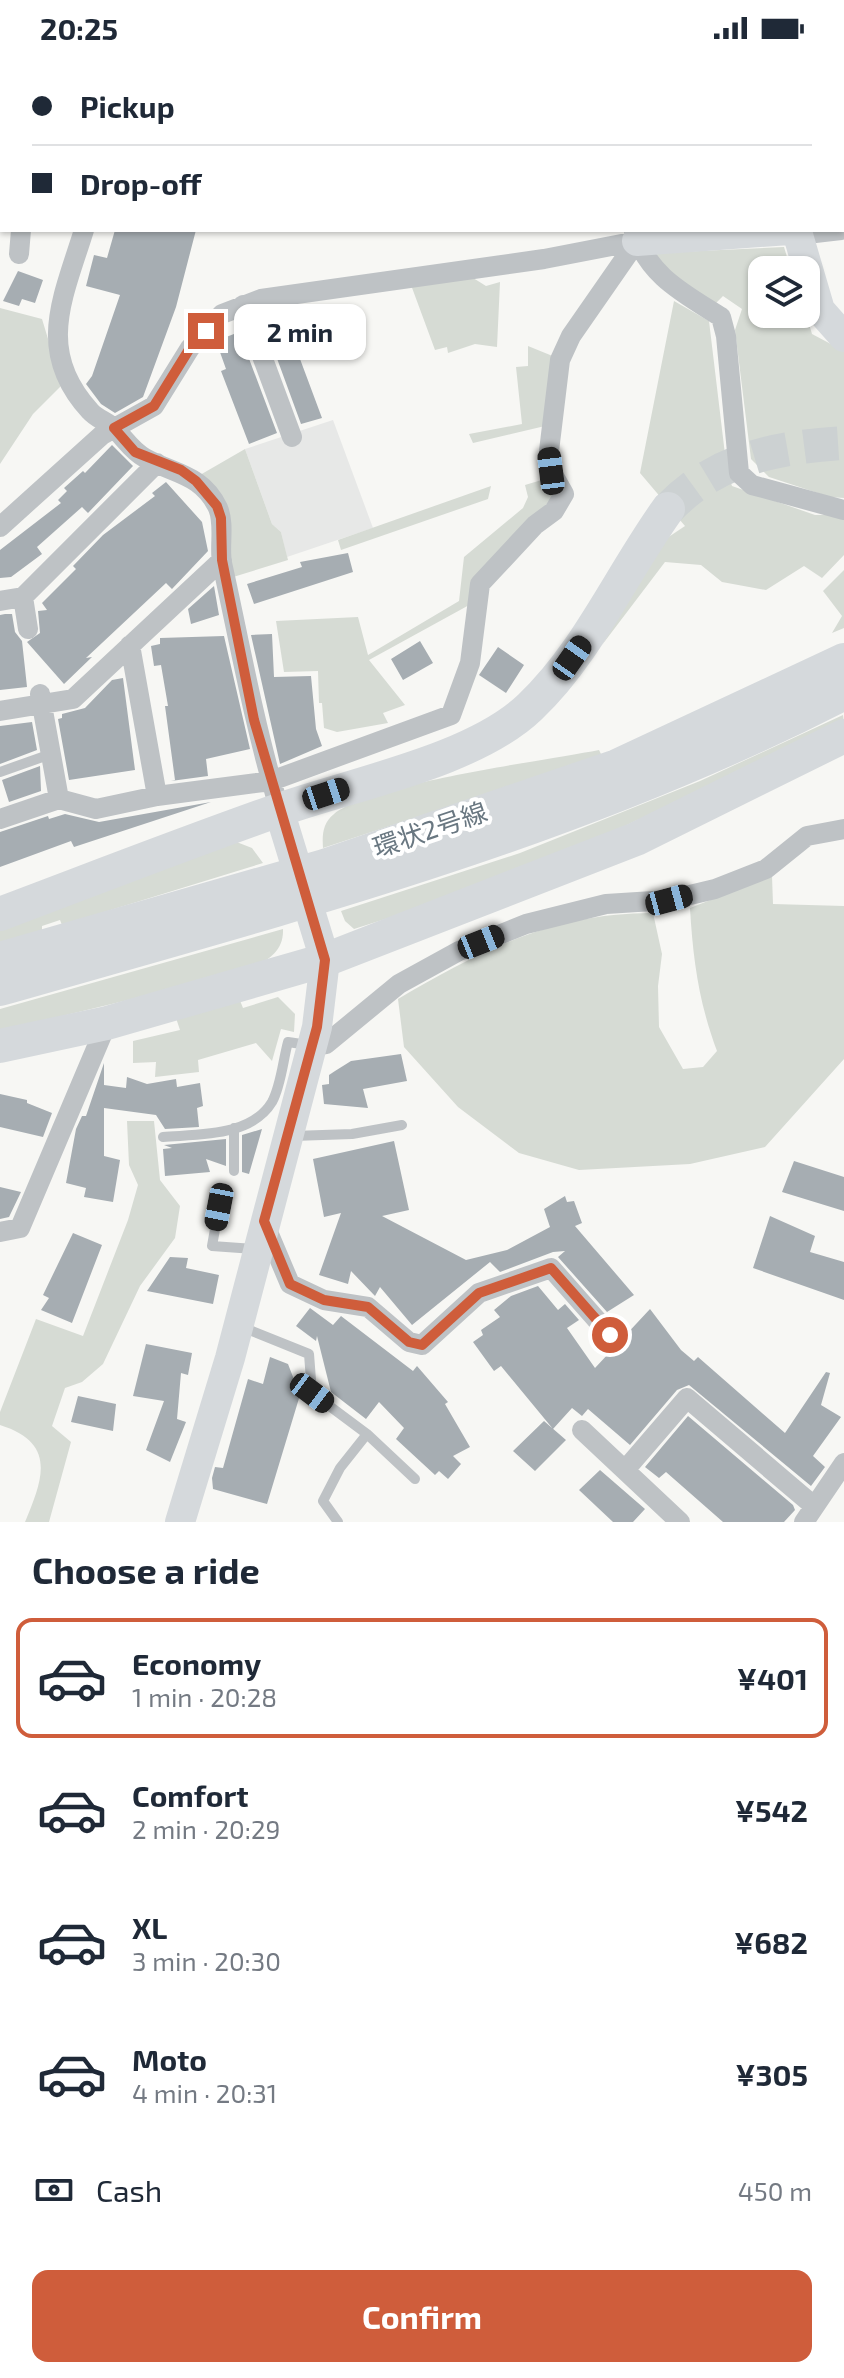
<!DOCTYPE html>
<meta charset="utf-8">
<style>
:root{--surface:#fff;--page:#f6f6f7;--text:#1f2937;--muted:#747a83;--line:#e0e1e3;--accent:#cf5d3b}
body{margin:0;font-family:"Exo 2","Noto Sans JP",sans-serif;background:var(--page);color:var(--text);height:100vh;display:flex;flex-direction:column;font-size:30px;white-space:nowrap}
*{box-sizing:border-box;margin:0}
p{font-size:26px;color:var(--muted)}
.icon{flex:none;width:44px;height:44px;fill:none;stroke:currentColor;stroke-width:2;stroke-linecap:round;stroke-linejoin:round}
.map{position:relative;height:1466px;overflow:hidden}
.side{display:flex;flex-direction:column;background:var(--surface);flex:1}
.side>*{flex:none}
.banner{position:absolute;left:0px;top:0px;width:844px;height:176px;box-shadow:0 2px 6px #0004;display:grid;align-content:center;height:176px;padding:0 32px;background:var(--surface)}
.buttons{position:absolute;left:748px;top:200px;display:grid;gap:16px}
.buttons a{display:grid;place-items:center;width:72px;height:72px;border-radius:16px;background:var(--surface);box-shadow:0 2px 6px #0004;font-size:40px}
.end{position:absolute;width:36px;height:36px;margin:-18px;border:10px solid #cf5d3b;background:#fff;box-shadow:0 0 0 4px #fff}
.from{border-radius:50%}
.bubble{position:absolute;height:56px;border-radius:16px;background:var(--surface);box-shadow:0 2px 6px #0004;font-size:26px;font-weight:700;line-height:56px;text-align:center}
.car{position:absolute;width:24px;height:48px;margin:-24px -12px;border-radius:10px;box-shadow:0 0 6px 2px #0007;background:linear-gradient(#222 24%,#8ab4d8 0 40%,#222 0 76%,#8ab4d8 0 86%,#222 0)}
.banner b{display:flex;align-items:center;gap:28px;height:76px;font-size:30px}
.banner b+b{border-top:2px solid var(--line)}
.banner i{width:20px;height:20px;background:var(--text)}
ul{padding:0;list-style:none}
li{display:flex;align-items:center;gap:24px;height:120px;margin:0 16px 12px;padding:0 16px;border:4px solid transparent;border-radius:16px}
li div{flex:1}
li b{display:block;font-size:30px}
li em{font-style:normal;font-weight:700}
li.active{border-color:var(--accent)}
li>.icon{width:72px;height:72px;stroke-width:1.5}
h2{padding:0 32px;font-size:36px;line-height:96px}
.pay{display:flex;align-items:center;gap:20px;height:88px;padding:0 32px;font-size:30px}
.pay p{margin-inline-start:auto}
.button{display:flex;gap:16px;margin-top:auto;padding:16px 32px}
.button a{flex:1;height:92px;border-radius:16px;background:var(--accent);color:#fff;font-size:32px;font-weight:700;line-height:92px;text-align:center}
.status{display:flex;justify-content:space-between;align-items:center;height:56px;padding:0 40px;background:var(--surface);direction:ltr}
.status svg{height:22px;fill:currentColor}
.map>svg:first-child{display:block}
.built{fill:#e7e8e7}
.green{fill:#d6dbd4}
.building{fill:#a6adb2}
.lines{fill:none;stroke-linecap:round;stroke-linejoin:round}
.primary-tunnel{stroke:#ccd1d2;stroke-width:34;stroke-dasharray:34 17;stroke-linecap:butt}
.lane{stroke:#bec2c5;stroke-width:10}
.street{stroke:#bec2c5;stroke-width:20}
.secondary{stroke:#d5d9dc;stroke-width:30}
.primary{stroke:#d5d9dc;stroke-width:34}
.route{stroke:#cf5d3b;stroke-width:10}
.labels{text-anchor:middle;stroke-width:8;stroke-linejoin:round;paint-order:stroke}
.street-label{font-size:26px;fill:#697781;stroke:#fff}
</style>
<div class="status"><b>20:25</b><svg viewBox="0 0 49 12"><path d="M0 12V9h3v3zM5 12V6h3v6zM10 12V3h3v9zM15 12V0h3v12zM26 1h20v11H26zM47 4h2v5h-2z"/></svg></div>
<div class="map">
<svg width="844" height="1466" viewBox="0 0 844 1466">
<rect width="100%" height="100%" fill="#f7f7f4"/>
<path class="built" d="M 333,364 L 373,472 L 287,501 L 281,476 L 272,468 L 245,393 Z"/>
<path class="green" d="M 784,191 L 791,214 L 762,214 L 762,258 L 806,258 L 812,278 L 844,295 L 844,442 L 830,441 L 769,421 L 751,403 L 735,274 L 742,253 L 723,240 L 714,249 L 660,212 L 656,197 Z
M 470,220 L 486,230 L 500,226 L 497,291 L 475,288 L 448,297 L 447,291 L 435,294 L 411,229 Z
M 674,245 L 709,265 L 727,415 L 732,430 L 815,459 L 829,459 L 844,464 L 844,499 L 822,522 L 804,510 L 766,534 L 722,526 L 701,509 L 665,506 L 602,589 L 661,486 L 685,470 L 640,417 Z
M 0,252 L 42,263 L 62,329 L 33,358 L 0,408 Z
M 528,290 L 555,301 L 545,370 L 473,387 L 469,378 L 522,368 L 516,311 L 528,310 Z
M 245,393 L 272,468 L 281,476 L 288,504 L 230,522 L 200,419 Z
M 545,423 L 556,436 L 471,548 L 369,604 L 405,649 L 383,657 L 388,667 L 337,676 L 324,672 L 322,647 L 319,647 L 318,615 L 284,616 L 276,565 L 358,561 L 368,599 L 459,545 L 464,501 L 523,452 L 528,441 L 525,429 Z
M 491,430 L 488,443 L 341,494 L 338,484 Z
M 844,514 L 844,572 L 832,577 L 842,560 L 823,535 Z
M 843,659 L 844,667 L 514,822 L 354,873 L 345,865 L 341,855 L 520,797 L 700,725 Z
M 599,694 L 602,700 L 323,792 C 322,778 323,767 334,758 C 372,727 543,705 599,694 Z
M 234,785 L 252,792 L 263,807 L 62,869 L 60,864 L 42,870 L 42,875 L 0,887 L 0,865 Z
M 772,820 L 773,848 L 844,850 L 844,1003 L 765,1091 L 690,1108 L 579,1114 L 519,1097 L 458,1051 L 404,991 L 398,943 C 482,894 553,857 653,857 L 662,898 L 658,930 L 659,971 L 683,1013 L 703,1011 L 717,995 C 699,947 693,904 690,852 Z
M 283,873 C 284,898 264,906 244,916 L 0,975 L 0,953 Z
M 237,937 L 243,952 L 278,941 L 295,958 L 294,976 L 281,973 L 272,1005 L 256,987 L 198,1004 L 199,1016 L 155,1021 L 156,1006 L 133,1007 L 133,985 L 180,974 L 174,956 Z
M 127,1065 L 154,1065 L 160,1124 L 180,1150 L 175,1182 L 140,1230 L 103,1308 L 82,1326 L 65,1332 L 52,1370 L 71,1386 L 49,1466 L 25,1466 C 43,1423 57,1387 0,1369 L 0,1356 L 36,1263 L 83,1280 L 128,1164 L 138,1129 L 129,1109 Z"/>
<path class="building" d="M 115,174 L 196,174 L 176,251 L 143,341 L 115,357 L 101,348 L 86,328 L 92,320 L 120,239 L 86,230 L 94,199 L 107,202 Z
M 18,215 L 43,224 L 35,247 L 22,243 L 19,250 L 3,245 Z
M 284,260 L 322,362 L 301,368 L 264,267 Z
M 239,276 L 277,377 L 249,388 L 221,315 L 226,313 L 216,285 Z
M 112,389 L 133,410 L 88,457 L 82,451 L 37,491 L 42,498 L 11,521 L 0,522 L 0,494 L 61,447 L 58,444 L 67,435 L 64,432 L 83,415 L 85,417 Z
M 166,426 L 202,466 L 208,495 L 172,533 L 166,527 L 86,602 L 92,601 L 64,628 L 27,586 L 40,577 L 38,555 L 47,554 L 42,547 L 76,513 L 73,510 L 103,479 L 155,440 L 152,437 Z
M 348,497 L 353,516 L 254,548 L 247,528 L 302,511 L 300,506 Z
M 214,530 L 219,559 L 191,568 L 188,553 Z
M 5,558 L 12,558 L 15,576 L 22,585 L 27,631 L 0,634 L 0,559 Z
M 272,578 L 274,621 L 311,620 L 316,673 L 322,690 L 280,708 L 251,579 Z
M 224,580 L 250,693 L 206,703 L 208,720 L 171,725 L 175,724 L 165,650 L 168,650 L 161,609 L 154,610 L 151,590 L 160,588 L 160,582 Z
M 420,585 L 433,607 L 403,624 L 391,603 Z
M 498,591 L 524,609 L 506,637 L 479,619 Z
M 123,622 L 135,714 L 69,724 L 58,663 L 62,662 L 62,658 L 85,652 L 112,624 Z
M 32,666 L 37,694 L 0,708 L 0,670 Z
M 40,710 L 41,735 L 9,746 L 2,724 Z
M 211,746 L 74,791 L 71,785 L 0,811 L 0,776 L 48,760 L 49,763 L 65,758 L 99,766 Z
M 401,998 L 407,1025 L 363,1033 L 368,1052 L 324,1048 L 322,1029 L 329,1028 L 329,1019 L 335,1015 L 351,1005 Z
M 104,1007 L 104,1029 L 126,1032 L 127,1021 L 147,1028 L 176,1023 L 177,1031 L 200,1027 L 203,1050 L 197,1052 L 199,1071 L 165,1073 L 156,1059 L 104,1052 L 104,1100 L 120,1104 L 113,1146 L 84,1141 L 86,1132 L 66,1127 L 76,1073 L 82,1060 L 86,1060 Z
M 0,1038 L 27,1044 L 27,1047 L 52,1057 L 43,1081 L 0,1071 Z
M 262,1073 L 249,1118 L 242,1116 L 242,1079 Z
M 226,1083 L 226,1110 L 206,1103 L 210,1116 L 165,1120 L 163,1093 L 172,1092 L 164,1089 Z
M 394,1085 L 409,1154 L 382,1160 L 466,1204 L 507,1194 L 550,1171 L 544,1153 L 565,1140 L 567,1146 L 574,1145 L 582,1167 L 575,1170 L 634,1239 L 607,1256 L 558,1201 L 565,1195 L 553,1196 L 500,1216 L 490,1206 L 412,1269 L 380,1231 L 375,1240 L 351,1215 L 348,1228 L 319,1219 L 341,1157 L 324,1161 L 313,1103 Z
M 794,1105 L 844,1121 L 844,1155 L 782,1136 Z
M 0,1131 L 21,1136 L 9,1161 L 0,1163 Z
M 770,1160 L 815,1180 L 810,1196 L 844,1206 L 844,1244 L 753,1212 Z
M 73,1177 L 102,1189 L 72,1267 L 41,1254 L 49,1242 L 43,1239 Z
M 170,1201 L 188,1202 L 186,1212 L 219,1219 L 213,1248 L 147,1235 Z
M 538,1230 L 558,1254 L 565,1248 L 579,1264 L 567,1272 L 595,1312 L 650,1253 L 681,1294 L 694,1305 L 698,1301 L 785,1377 L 826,1316 L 830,1317 L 821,1349 L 841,1361 L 813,1400 L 825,1411 L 811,1430 L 689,1329 L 677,1334 L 630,1389 L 588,1353 L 582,1360 L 572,1352 L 553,1373 L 501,1310 L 494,1315 L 473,1286 L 483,1279 L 481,1274 L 500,1261 L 494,1254 L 511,1240 Z
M 310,1252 L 333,1269 L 341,1260 L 413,1315 L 417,1310 L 448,1346 L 445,1348 L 470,1391 L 453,1400 L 461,1408 L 448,1423 L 439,1415 L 435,1419 L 396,1383 L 404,1372 L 379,1346 L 366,1363 L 331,1336 L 317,1280 L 316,1285 L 296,1270 Z
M 146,1288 L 192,1297 L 188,1319 L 181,1317 L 177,1363 L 186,1366 L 170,1406 L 146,1394 L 164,1345 L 133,1340 Z
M 270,1301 L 288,1308 L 300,1339 L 267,1448 L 213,1433 L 212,1422 L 215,1411 L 223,1412 L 248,1323 L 263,1328 Z
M 78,1340 L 116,1348 L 113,1375 L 71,1366 Z
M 688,1360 L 793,1449 L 795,1454 L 784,1466 L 723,1466 L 666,1416 L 659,1422 L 645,1411 Z
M 544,1365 L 566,1384 L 535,1415 L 513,1395 Z
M 600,1414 L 645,1453 L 633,1466 L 613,1466 L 579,1434 Z"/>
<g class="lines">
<path class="primary-tunnel" d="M 668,453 C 716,403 776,391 844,387"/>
<path class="lane" d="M 0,716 L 51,698
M 234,1072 L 234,1115
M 293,1080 L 352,1078 L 402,1069
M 163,1081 C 199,1078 251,1081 272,1046 C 281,1030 283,1004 288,986 L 308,989
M 219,1151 L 212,1190 L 254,1193
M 242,1271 L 309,1298 L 312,1337 L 367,1378 L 415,1423
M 338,1466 L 323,1445 L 340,1412 L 367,1378"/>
<path class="street" d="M 430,0 L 430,2
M 31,2 L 31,0
M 122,2 L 123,0
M 648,2 L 648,0
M 84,174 C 63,242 35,295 90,355 C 97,363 108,366 115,373 C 125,383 132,395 145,402 C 174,418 202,418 218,452 C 225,469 219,489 222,507 C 239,584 253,662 275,738
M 634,174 C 647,219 683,237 721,261 L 726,280 L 739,417 L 752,429 L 844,454
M 798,179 L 841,174
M 19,198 L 21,174
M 243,249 L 292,381
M 0,471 L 102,379 L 154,350 L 190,292 L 222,258 L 261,243 L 544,203 L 637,185
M 23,541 L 28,573
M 0,545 L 23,541 L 157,407
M 130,589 L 157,740
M 40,638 L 59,743
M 0,655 L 73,643 L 222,504
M 0,763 L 59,743 L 96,753 L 157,740 L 271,725 L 451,659 L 470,607 L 480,528 L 535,469 L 554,455 L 564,438 L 551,415 L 549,395 L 560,304 L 571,280 L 637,185
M 312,990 L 326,988 L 399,928 L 459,895 L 526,868 L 606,848 L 669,844 L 715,833 L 766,813 L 807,780 L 844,773
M 265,1169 L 290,1228 L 324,1244 L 368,1251 L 409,1286 L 422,1289 L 479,1237 L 551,1212 L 610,1279
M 0,1176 L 20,1172 L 107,967
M 582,1374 L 680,1466
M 625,1414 L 687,1342 L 814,1450
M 804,1466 L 844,1407"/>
<path class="secondary" d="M 637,185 L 789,174 L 798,179 L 820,254 L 844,281
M 180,1466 L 230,1302 L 317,971 L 325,904 L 279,754"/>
<path class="primary" d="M 0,858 C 93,823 185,787 279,754 C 352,728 474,705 530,651 C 588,596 621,518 668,453
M 0,903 L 324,810 L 617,710 L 844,604
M 0,933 C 287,851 578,775 844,637
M 0,990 L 107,967 L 325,904 L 636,783 L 844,680"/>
</g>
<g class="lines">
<path class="route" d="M 206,275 L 190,292 L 154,350 L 114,372 L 135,396 L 181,414 L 196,425 L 217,450 L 221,462 L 222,504 L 254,664 L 325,904 L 317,971 L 264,1165 L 290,1228 L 324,1244 L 368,1251 L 409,1286 L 422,1289 L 479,1237 L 551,1212 L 610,1279"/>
</g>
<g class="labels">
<g class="street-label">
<text transform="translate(430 774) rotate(-19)" y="9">環状2号線</text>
</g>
</g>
</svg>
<div class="buttons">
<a><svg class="icon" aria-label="layers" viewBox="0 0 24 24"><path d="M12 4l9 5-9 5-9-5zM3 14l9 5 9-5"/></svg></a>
</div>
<i class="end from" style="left:610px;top:1279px"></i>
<i class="end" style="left:206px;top:275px"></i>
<div class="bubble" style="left:234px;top:248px;width:132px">2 min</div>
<i class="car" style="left:551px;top:415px;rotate:353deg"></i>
<i class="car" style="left:572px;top:602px;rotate:35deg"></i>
<i class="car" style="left:326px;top:738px;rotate:72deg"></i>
<i class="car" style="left:669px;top:844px;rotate:75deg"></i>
<i class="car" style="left:481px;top:886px;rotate:68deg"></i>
<i class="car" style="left:219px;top:1151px;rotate:191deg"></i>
<i class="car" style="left:312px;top:1337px;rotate:127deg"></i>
<div class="banner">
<b><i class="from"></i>Pickup</b>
<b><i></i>Drop-off</b>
</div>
</div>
<section class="side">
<h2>Choose a ride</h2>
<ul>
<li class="active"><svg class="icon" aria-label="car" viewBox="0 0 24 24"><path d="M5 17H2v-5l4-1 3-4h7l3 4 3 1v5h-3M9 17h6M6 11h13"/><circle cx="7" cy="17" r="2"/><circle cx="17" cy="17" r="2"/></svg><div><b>Economy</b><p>1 min · 20:28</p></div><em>¥401</em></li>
<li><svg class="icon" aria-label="car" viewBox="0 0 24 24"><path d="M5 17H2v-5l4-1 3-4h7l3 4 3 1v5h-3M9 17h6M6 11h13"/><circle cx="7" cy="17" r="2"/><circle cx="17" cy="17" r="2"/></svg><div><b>Comfort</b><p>2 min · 20:29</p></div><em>¥542</em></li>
<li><svg class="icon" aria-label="car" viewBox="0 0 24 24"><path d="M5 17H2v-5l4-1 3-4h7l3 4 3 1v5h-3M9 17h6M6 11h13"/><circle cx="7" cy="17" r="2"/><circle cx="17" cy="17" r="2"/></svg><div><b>XL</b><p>3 min · 20:30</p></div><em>¥682</em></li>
<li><svg class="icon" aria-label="car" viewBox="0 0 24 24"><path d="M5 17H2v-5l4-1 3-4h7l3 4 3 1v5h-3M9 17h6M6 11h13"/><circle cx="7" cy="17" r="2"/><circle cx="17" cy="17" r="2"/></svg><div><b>Moto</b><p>4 min · 20:31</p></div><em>¥305</em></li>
</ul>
<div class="pay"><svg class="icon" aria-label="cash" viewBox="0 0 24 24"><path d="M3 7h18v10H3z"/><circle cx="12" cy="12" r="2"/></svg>Cash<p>450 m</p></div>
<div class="button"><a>Confirm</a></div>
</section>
